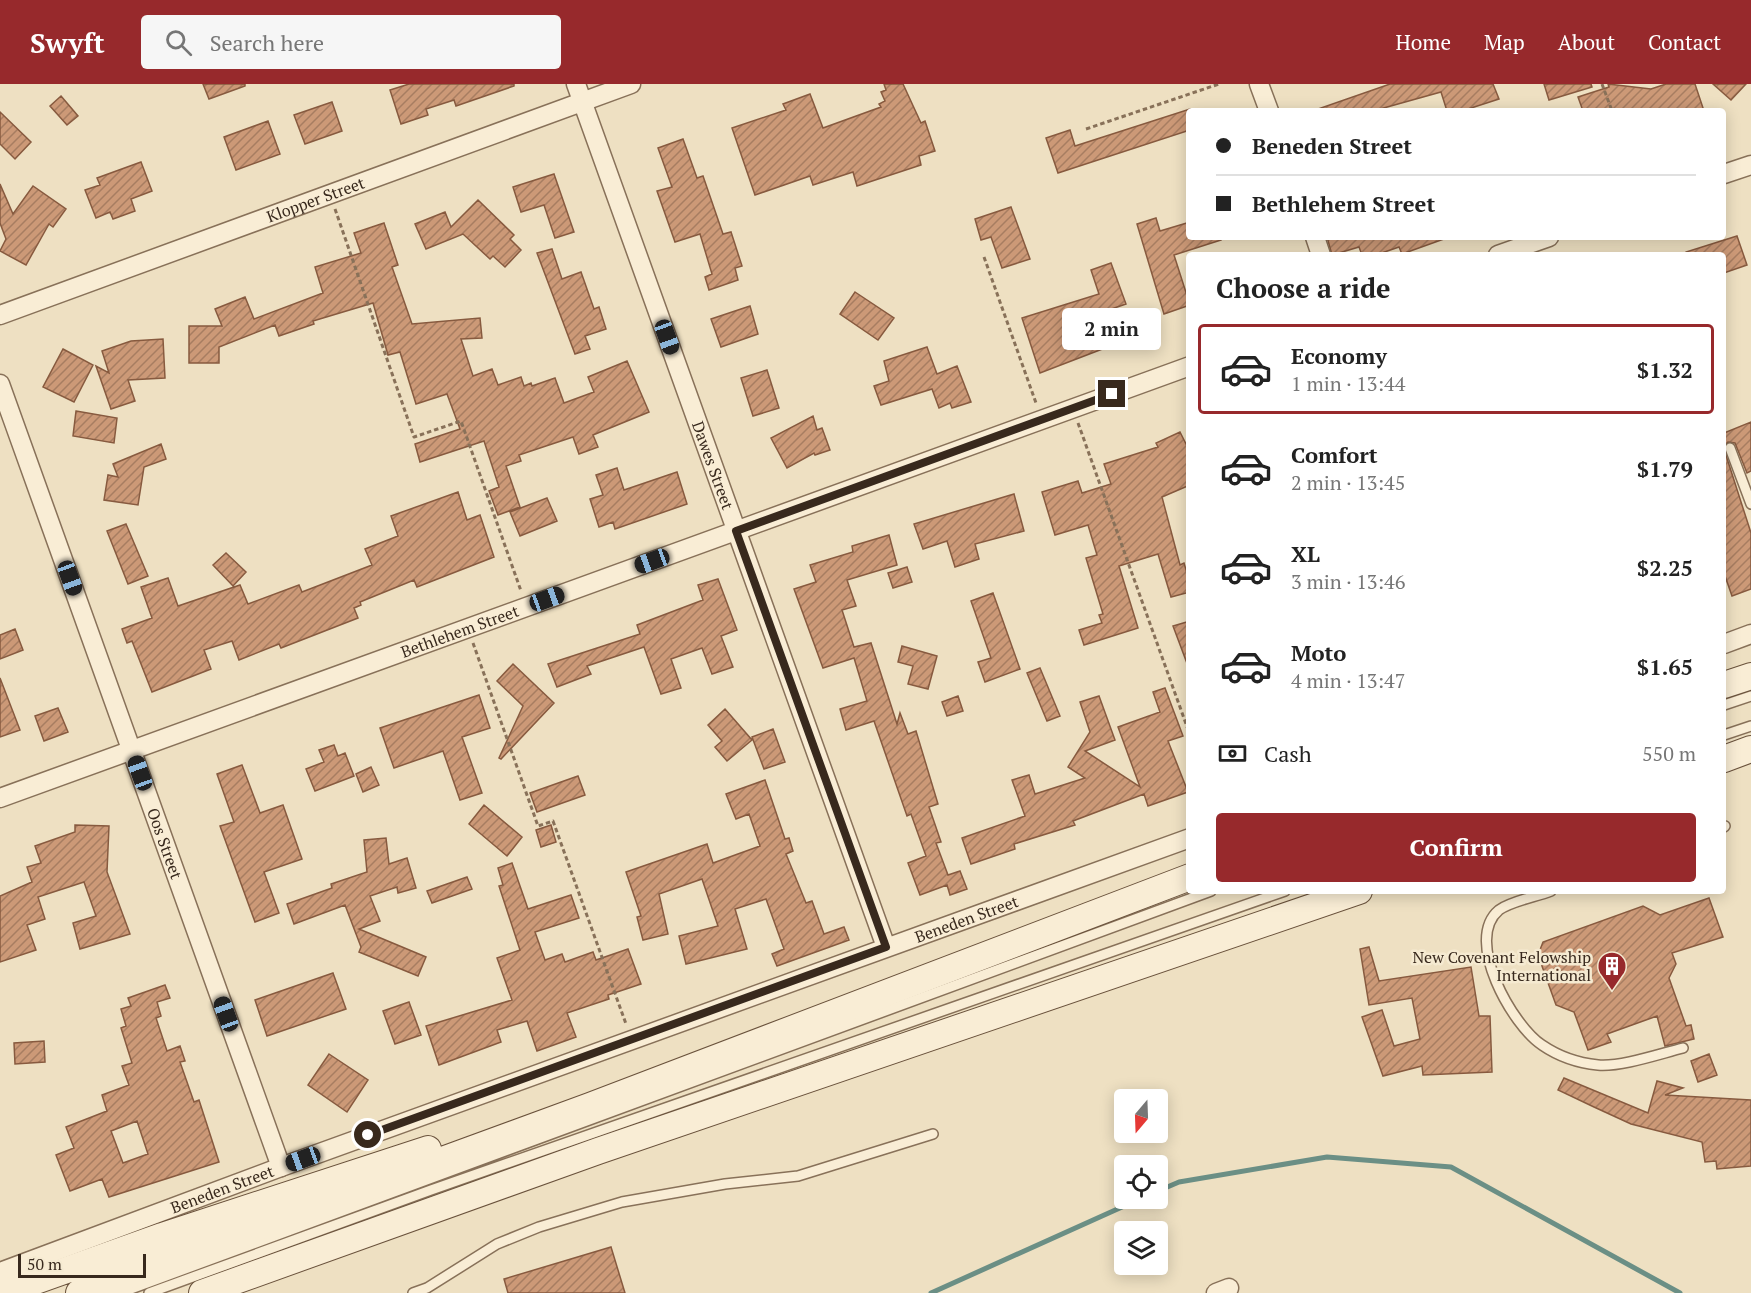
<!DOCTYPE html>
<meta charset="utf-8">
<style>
:root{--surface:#fff;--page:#f6f6f6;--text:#222;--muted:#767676;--line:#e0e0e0;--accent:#97292c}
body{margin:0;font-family:"PT Serif",serif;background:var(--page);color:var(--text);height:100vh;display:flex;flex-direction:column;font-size:22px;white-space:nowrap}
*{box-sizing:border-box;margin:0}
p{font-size:20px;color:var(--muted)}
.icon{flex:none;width:33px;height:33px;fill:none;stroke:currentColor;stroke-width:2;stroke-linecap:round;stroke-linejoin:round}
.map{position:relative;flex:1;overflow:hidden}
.side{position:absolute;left:1186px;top:168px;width:540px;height:642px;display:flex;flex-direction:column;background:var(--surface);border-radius:6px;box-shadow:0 3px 15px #0003}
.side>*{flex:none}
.hud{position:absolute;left:1186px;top:24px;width:540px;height:132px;border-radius:6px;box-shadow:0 3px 15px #0003;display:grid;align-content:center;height:132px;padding:0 30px;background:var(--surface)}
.needle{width:39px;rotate:199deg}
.buttons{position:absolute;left:1114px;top:1005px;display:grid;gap:12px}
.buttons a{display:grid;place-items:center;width:54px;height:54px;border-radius:6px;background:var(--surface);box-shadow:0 3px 15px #0003;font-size:30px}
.scale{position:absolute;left:18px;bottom:15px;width:128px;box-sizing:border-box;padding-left:6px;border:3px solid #38291d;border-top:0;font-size:16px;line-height:21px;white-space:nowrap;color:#38291d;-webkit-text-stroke:4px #f5ead1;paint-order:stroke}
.end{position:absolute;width:27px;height:27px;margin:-14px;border:8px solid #38291d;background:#fff;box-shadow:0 0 0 3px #fff}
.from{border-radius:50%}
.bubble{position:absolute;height:42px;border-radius:6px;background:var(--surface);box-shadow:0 3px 15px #0003;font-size:20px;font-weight:700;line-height:42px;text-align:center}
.car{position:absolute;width:18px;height:36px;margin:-18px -9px;border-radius:8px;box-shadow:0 0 4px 2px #0007;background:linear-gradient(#222 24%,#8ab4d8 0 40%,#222 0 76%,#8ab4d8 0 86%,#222 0)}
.hud b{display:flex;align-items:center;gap:21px;height:57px;font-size:22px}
.hud b+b{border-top:2px solid var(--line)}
.hud i{width:15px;height:15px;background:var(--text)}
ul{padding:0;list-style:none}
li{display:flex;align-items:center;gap:18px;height:90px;margin:0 12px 9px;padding:0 18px;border:3px solid transparent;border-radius:6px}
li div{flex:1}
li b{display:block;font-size:22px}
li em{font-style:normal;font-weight:700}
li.selected{border-color:var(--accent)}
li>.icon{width:54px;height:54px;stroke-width:1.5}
h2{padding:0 30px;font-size:27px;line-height:72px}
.pay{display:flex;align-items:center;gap:15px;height:66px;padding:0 30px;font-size:22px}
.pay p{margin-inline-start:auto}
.primary-button{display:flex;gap:12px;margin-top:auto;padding:12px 30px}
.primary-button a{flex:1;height:69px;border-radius:6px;background:var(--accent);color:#fff;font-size:24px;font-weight:700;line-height:69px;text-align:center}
header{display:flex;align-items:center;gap:36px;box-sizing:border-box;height:84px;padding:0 30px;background:var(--accent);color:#fff}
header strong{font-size:28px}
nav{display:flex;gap:33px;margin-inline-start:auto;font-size:21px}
.search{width:420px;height:54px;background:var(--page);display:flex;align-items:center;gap:15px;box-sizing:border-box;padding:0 21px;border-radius:6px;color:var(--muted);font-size:22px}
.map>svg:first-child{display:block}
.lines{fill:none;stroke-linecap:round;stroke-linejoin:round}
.stream{stroke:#6b8f85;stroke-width:5}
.building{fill:url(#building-hatch);stroke:#875a3f;stroke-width:1.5;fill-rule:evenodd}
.service-casing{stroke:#887159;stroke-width:12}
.minor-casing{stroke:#887159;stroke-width:21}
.secondary-casing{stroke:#6a523c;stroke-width:28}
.path{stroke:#887159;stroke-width:3;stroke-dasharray:4.5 3;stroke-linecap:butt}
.service{stroke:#f9edd5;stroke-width:9}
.minor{stroke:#f9edd5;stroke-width:18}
.secondary{stroke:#f9edd5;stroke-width:26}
.route{stroke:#38291d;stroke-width:8}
.labels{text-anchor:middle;stroke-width:5;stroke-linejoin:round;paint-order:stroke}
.street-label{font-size:16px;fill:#38291d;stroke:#f5ead1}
.poi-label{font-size:16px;fill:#38291d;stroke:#f5ead1;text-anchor:end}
</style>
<header>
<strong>Swyft</strong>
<div class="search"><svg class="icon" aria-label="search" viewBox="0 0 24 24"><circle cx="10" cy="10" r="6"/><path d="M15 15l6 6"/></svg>Search here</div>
<nav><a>Home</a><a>Map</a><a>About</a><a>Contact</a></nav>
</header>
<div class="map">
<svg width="1751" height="1209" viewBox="0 0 1751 1209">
<defs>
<pattern id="building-hatch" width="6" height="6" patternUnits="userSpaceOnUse" patternTransform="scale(1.5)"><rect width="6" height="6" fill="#c97"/><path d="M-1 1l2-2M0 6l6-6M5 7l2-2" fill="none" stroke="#a77d61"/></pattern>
</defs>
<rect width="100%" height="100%" fill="#eee0c2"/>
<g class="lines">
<path class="stream" d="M 1158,1107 L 1179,1098 L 1327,1073 L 1451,1083 L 1680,1209
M 931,1209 L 1142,1114"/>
</g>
<path class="building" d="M 203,0 L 245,0 L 245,2 L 209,15 Z
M 409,0 L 514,0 L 514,2 L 456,22 L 454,16 L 426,25 L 428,31 L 401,40 L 390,6 Z
M 884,0 L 903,0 L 921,39 L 925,37 L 935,67 L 919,72 L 921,81 L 857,102 L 853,88 L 813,101 L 810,92 L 755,111 L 732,44 L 786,26 L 783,20 L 810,10 L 823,44 L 881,23 L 879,20 L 885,17 L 881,8 L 886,6 Z
M 1390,0 L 1493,0 L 1499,15 L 1462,27 L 1447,27 L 1441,8 L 1373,27 L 1318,27 L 1318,25 Z
M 1544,0 L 1591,0 L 1592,3 L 1549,16 Z
M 1608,0 L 1651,5 L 1666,0 L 1695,0 L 1704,27 L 1583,27 L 1578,13 L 1609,3 Z
M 1713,0 L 1746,0 L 1731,16 Z
M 61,12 L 78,32 L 67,41 L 50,22 Z
M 332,18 L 342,47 L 305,60 L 294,31 Z
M 1190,25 L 1190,46 L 1058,89 L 1046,54 L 1070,46 L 1075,62 Z
M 0,28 L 31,58 L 15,75 L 0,60 Z
M 268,37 L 280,70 L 236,86 L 224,53 Z
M 683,55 L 697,94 L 703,92 L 723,150 L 731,148 L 742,182 L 735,184 L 738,196 L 709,206 L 705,193 L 712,190 L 700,150 L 675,158 L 657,107 L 672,103 L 658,64 Z
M 141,78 L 152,107 L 131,115 L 135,127 L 113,135 L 110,128 L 96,134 L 85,106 L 100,101 L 97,94 Z
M 554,90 L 574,148 L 555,154 L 544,121 L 521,128 L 513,103 Z
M 0,100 L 13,130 L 33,102 L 66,125 L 53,143 L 49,140 L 26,181 L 0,167 L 6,155 L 0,139 Z
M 478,116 L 514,151 L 510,155 L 521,166 L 505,183 L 493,172 L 490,175 L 463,150 L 426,165 L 415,140 L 445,128 L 451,143 Z
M 1011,123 L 1030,175 L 1002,184 L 991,153 L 981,156 L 975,135 Z
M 1156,134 L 1160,147 L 1190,138 L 1190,153 L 1220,153 L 1221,156 L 1174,171 L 1190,221 L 1164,230 L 1137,140 Z
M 384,139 L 398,181 L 392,183 L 412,240 L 480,234 L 482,254 L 461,255 L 473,292 L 492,285 L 498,301 L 521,293 L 524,302 L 531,299 L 532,302 L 555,294 L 564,319 L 594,308 L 588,293 L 627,277 L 649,328 L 593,351 L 598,363 L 579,370 L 573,353 L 519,371 L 521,377 L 506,382 L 520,423 L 498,431 L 489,407 L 499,403 L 484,357 L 420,378 L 415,360 L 460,345 L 447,310 L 416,320 L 400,268 L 388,271 L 373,219 L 313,237 L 314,240 L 279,252 L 275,241 L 219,263 L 219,279 L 189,279 L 189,242 L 222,242 L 215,225 L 245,213 L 254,235 L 323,209 L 315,183 L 361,169 L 354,149 Z
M 1737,152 L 1747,181 L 1724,189 L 1724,171 L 1686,171 L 1686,168 Z
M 1327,153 L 1444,153 L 1444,155 L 1402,170 L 1399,163 L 1376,171 L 1362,171 L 1359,163 L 1332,171 Z
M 552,165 L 562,195 L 581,188 L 594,225 L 599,223 L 606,245 L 585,252 L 590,265 L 575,270 L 537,169 Z
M 1111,179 L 1126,220 L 1094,231 L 1105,264 L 1040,289 L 1022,234 L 1099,210 L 1091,186 Z
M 855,208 L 894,234 L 878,256 L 840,230 Z
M 750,222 L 758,250 L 721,263 L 711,235 Z
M 163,255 L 165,294 L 128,296 L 135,317 L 111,325 L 96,282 L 109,289 L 102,267 L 131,257 Z
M 927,263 L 937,290 L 957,282 L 971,318 L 952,324 L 950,319 L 939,324 L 932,305 L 881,321 L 874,302 L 889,297 L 884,277 Z
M 63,265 L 93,281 L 74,318 L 43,303 Z
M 767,286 L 779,324 L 753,332 L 741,294 Z
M 76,327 L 117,334 L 114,359 L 73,352 Z
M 813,332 L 817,346 L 822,344 L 830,366 L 815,371 L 814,369 L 787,384 L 771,354 Z
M 1751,338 L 1751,387 L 1747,389 L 1735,359 L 1728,358 L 1724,362 L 1724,349 Z
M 1180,348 L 1190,368 L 1190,401 L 1162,413 L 1180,481 L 1184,479 L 1190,499 L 1190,508 L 1171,513 L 1158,470 L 1119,482 L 1138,544 L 1084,561 L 1079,546 L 1102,539 L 1099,531 L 1103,530 L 1086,474 L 1097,471 L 1088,441 L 1055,451 L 1042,408 L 1078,397 L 1082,409 L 1111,400 L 1104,380 L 1158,363 L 1156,359 Z
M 161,360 L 166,375 L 144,383 L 138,421 L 104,416 L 108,391 L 118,393 L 113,380 Z
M 1724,365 L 1751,449 L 1751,505 L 1732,512 L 1724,489 Z
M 617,384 L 624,406 L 677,388 L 687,420 L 615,445 L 613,438 L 599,443 L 590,415 L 603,411 L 596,391 Z
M 458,408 L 467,436 L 480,431 L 494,473 L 417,503 L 414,496 L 360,518 L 361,521 L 354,524 L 358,534 L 281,564 L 279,560 L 239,576 L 232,557 L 204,566 L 211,585 L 152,608 L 132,557 L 127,559 L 122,545 L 152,534 L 141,503 L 168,494 L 178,522 L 240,501 L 248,520 L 299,501 L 302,508 L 372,481 L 365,465 L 398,452 L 391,432 Z
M 1014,410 L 1024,447 L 975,460 L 979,475 L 955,483 L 947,457 L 923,465 L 914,440 Z
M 547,414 L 557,437 L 520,452 L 510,428 Z
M 126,440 L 148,492 L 128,500 L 107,447 Z
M 889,451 L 897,481 L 847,496 L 856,522 L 842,526 L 854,563 L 871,559 L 897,640 L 900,629 L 908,650 L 916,647 L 938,720 L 929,723 L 941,758 L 936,759 L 948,791 L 960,787 L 967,805 L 950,811 L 947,801 L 920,811 L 908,779 L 926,772 L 911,730 L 907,732 L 874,637 L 846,646 L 840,625 L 867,617 L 854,574 L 823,584 L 794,505 L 816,498 L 810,481 L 853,468 L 852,462 Z
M 226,469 L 246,488 L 233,502 L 213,481 Z
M 907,483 L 912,498 L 893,504 L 888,489 Z
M 718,495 L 737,546 L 721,552 L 733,583 L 712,590 L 702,564 L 671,575 L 681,604 L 661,610 L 644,563 L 587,582 L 591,590 L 557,603 L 548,580 L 640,550 L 637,541 L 703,516 L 698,501 Z
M 993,509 L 1020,585 L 985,598 L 978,578 L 991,574 L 971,517 Z
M 1190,537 L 1190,582 L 1188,582 L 1173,542 Z
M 15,545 L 23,566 L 0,575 L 0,551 Z
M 902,562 L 937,572 L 928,605 L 908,600 L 913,582 L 898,578 Z
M 513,580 L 554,619 L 501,675 L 499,674 L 523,622 L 497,597 Z
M 1040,584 L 1060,632 L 1047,637 L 1027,589 Z
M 0,594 L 20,646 L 0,653 Z
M 1165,604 L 1183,652 L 1168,657 L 1188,708 L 1148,722 L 1144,710 L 1073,737 L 1075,741 L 1014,760 L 1015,765 L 971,780 L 962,754 L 1025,732 L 1012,696 L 1029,691 L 1035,710 L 1085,694 L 1068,683 L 1090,648 L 1080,618 L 1099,612 L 1115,656 L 1085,667 L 1140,703 L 1118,643 L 1160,628 L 1153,608 Z
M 479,611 L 490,644 L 462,653 L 482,709 L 460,716 L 443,667 L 394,684 L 380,644 Z
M 958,612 L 963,627 L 947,632 L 942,618 Z
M 58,624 L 68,648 L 44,657 L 35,632 Z
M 725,625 L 752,656 L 727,677 L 715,663 L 722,657 L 708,641 Z
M 773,645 L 785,678 L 764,685 L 752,653 Z
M 334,661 L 338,672 L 345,669 L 354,692 L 315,707 L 306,685 L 324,678 L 319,666 Z
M 242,681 L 260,729 L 283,721 L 302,775 L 264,788 L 279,829 L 255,838 L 220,742 L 234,738 L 217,690 Z
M 371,683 L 379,701 L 363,708 L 356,690 Z
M 578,692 L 585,711 L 537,728 L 530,709 Z
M 765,696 L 785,755 L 789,754 L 793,767 L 786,770 L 806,819 L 812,817 L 824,850 L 844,843 L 849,856 L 777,882 L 772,870 L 784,865 L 766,815 L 735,825 L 747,865 L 686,880 L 679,852 L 718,842 L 702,795 L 659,810 L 668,850 L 643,856 L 637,833 L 641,832 L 626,788 L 707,760 L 713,779 L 760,762 L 749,730 L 736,735 L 726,710 Z
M 484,721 L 522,753 L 507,772 L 469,740 Z
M 75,741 L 109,742 L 107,788 L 130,850 L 80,865 L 73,839 L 96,832 L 84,798 L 38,813 L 45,835 L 27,841 L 36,866 L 0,878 L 0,812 L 32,798 L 27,783 L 41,779 L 35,762 L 75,748 Z
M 551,741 L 556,758 L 541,763 L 536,746 Z
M 386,754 L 389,780 L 407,774 L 416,804 L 398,809 L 397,803 L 370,812 L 380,837 L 359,845 L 426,873 L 418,892 L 359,868 L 361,863 L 345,821 L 294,840 L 287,820 L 332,804 L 331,800 L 367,788 L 364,756 Z
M 512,779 L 528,825 L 571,811 L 579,834 L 535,848 L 545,876 L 562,870 L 565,878 L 593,868 L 596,876 L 628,865 L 641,900 L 608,911 L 609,915 L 567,929 L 576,953 L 537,967 L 527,937 L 497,946 L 501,958 L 439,981 L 426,942 L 512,916 L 497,874 L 520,866 L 499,802 L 503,801 L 498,784 Z
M 467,793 L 472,805 L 432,819 L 427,807 Z
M 1709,814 L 1723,853 L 1672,869 L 1676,880 L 1669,894 L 1686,942 L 1691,941 L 1694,955 L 1665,962 L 1657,932 L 1607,950 L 1611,958 L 1588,966 L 1574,928 L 1556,921 L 1538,871 L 1543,858 L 1643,822 L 1660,831 Z
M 1369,863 L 1379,897 L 1471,883 L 1479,932 L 1490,932 L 1492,988 L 1423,991 L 1422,982 L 1383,992 L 1362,933 L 1382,926 L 1394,962 L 1420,955 L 1412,914 L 1369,921 L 1360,865 Z
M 333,889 L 346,925 L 267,952 L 255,916 Z
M 165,901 L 170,914 L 157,918 L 161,932 L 156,934 L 167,967 L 180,962 L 185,977 L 180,978 L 194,1018 L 199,1016 L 219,1078 L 109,1113 L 102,1095 L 70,1107 L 56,1071 L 74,1064 L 66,1043 L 107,1027 L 102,1011 L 129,1001 L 122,982 L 132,979 L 121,944 L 126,942 L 121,925 L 131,922 L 128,914 ZM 137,1037 L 148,1070 L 123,1079 L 111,1047 Z
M 409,918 L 421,951 L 395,960 L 383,927 Z
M 44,957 L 45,978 L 15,980 L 14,959 Z
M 329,970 L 368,996 L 347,1028 L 308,1001 Z
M 1709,970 L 1717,991 L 1698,998 L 1691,977 Z
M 1564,994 L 1648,1029 L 1657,997 L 1683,1004 L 1665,1011 L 1751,1016 L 1751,1082 L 1717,1085 L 1716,1077 L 1705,1078 L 1702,1058 L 1631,1040 L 1594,1023 L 1558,1006 Z
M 611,1163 L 625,1209 L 508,1209 L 504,1195 Z"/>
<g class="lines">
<g class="service-casing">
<path id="service" d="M 1730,364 L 1751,420
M 1724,621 L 1751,612
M 1724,651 L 1751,642
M 1724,743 L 1725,742
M 1551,807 C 1536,813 1511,817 1499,826 C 1463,856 1513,942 1542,961 C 1558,972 1578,979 1598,981 C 1621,983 1659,970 1683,964
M 120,1209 L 1211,807
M 149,1209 L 431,1106 L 1285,807
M 413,1209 L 427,1204 L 497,1160 L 539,1143 L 622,1118 L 725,1100 L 798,1092 L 933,1050"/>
</g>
<g class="minor-casing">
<g id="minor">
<path id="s1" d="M 576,0 L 886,863"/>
<path d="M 1259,0 L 1269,27"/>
<path d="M 1724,90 L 1751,81"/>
<path d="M 1315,153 L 1321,171"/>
<path d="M 1498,171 L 1549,153"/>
<path id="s2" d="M 0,231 L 631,0"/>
<path id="s3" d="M 0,300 L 281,1083"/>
<path d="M 1724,560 L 1751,550"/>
<path id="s4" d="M 0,714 L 1190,282"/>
<path id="s5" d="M 0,1188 L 281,1083 L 1190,754"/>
<path d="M 1216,1209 L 1229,1204"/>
</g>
</g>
<g class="secondary-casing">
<path id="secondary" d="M 1724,601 L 1751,592
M 1724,675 L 1751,665
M 2,1209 L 162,1152 L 428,1065
M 79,1209 L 590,1022 L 1190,793
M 202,1209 L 598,1067 L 1359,807"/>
</g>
<path class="path" d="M 1602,0 L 1612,27
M 1086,45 L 1219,0
M 335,125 L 414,353 L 461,337 L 521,507
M 984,173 L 1036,319
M 1078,339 L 1190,651
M 473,559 L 538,742 L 553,737 L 626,940"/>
<use href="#service" class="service"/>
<use href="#minor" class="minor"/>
<use href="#secondary" class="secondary"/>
</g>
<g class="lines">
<path class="route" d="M 368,1051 L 886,863 L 736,447 L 1112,310"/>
</g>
<defs>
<g id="building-pin" transform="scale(1.5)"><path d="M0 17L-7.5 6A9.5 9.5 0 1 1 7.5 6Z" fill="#97292c" stroke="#f5ead1"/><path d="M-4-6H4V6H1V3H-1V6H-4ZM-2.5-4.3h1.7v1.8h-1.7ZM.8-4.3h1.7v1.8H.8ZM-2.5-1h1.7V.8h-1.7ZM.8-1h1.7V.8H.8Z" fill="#fff"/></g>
</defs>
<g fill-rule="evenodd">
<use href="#building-pin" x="1612" y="882"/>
</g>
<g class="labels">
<g class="street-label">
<text dy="6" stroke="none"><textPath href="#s2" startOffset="336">Klopper Street</textPath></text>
<text dy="6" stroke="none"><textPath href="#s1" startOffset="405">Dawes Street</textPath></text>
<text dy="6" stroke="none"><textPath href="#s4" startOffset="489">Bethlehem Street</textPath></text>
<text dy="6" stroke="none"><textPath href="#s3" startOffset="488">Oos Street</textPath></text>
<text dy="6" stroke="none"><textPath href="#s5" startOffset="1029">Beneden Street</textPath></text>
<text dy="6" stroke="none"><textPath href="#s5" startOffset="237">Beneden Street</textPath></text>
</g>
<g class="poi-label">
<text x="1591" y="879">New Covenant Felowship<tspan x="1591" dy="18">International</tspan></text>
</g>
</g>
</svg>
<div class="buttons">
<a><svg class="needle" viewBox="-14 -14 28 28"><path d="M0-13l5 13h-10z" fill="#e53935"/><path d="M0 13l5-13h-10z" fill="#767676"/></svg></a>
<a><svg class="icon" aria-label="locate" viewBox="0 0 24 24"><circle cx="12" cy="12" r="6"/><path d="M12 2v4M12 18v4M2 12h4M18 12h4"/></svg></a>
<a><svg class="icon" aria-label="layers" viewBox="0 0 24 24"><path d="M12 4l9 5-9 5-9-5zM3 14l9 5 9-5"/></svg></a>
</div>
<div class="scale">50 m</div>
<i class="end from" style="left:368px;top:1051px"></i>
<i class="end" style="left:1112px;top:310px"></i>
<div class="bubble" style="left:1062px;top:224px;width:99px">2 min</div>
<i class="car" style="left:667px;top:253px;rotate:160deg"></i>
<i class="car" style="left:652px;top:477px;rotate:250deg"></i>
<i class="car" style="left:70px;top:494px;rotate:160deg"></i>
<i class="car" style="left:547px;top:515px;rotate:70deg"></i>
<i class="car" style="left:140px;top:689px;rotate:340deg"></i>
<i class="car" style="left:226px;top:930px;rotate:340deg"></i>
<i class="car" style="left:303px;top:1075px;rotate:250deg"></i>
<div class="hud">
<b><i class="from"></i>Beneden Street</b>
<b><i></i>Bethlehem Street</b>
</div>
<section class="side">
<h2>Choose a ride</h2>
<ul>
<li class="selected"><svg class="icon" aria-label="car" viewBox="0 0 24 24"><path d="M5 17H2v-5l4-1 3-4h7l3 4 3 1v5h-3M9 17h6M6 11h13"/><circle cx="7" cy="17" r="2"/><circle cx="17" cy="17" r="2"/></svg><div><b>Economy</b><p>1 min · 13:44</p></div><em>$1.32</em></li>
<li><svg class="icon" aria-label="car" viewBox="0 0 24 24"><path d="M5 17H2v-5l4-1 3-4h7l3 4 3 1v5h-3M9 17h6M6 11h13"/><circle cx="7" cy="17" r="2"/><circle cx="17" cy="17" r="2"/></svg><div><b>Comfort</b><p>2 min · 13:45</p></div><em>$1.79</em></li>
<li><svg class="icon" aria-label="car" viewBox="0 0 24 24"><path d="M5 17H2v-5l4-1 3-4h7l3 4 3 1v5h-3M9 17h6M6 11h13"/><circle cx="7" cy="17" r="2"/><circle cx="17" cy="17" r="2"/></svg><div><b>XL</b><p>3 min · 13:46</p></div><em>$2.25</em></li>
<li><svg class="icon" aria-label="car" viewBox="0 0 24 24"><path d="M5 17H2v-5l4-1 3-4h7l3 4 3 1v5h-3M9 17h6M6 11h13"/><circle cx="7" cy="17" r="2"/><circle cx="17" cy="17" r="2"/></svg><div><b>Moto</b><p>4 min · 13:47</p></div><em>$1.65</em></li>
</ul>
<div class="pay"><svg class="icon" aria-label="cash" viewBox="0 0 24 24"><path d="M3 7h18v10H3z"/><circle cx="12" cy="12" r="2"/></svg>Cash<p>550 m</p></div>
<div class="primary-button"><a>Confirm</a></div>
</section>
</div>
